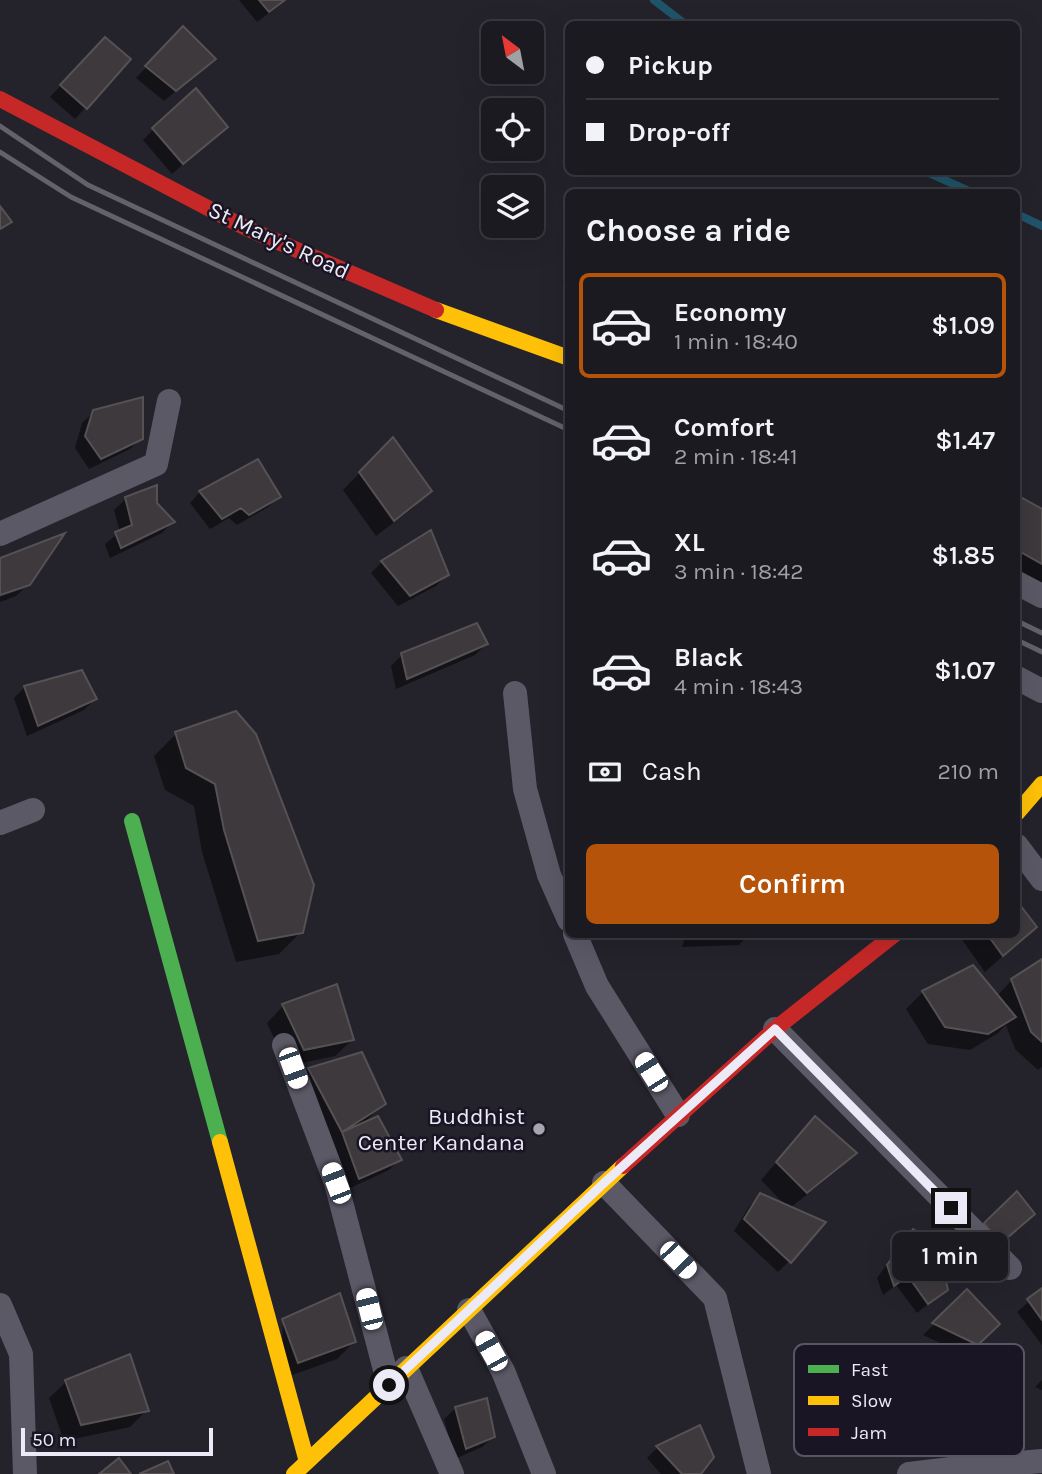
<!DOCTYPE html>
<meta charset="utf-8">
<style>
:root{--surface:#1b1a20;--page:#28272d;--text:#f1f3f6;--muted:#a0a1a5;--line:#39383e;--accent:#b45309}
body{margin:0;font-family:Karla,sans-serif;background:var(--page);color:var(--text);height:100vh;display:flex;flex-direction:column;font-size:26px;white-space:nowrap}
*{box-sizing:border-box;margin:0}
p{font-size:23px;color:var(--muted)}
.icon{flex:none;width:38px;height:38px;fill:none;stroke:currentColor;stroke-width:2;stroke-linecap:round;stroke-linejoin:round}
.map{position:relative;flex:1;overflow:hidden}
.panel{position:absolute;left:565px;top:189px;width:455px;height:749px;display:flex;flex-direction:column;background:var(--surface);border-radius:10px;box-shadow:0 7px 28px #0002,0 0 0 2px var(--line)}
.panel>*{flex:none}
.guide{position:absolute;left:565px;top:21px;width:455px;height:154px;border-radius:10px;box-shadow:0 7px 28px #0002,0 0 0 2px var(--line);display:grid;align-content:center;height:154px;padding:0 21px;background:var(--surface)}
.needle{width:46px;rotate:328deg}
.buttons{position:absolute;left:481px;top:21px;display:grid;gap:14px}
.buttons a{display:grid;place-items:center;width:63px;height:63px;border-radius:10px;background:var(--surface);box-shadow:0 7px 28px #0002,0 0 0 2px var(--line);font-size:35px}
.scale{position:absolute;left:21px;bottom:18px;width:192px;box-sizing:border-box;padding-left:7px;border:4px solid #eceaf6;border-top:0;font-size:19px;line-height:24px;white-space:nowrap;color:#eceaf6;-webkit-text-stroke:5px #191525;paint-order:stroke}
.end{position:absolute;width:32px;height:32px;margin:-16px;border:9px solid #eceaf6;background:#111;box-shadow:0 0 0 4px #111}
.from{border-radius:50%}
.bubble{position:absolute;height:49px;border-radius:10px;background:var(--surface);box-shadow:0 7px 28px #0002,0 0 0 2px var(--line);font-size:23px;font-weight:600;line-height:49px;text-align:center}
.car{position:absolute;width:21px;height:42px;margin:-21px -10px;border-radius:9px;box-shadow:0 0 5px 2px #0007;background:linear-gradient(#fff 24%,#345 0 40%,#fff 0 76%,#345 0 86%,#fff 0)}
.guide b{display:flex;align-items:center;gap:24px;height:66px;font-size:26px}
.guide b+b{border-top:2px solid var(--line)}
.guide i{width:18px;height:18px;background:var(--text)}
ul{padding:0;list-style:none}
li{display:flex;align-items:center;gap:21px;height:105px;margin:0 14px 10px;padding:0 7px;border:4px solid transparent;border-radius:10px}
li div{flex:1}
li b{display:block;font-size:26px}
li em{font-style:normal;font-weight:600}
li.selected{border-color:var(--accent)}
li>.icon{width:63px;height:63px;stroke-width:1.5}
h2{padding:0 21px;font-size:32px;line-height:84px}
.pay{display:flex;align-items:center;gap:18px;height:77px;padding:0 21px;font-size:26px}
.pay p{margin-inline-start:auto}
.primary-button{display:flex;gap:14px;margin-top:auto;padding:14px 21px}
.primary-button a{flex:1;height:80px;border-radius:10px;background:var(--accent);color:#fff;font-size:28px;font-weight:600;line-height:80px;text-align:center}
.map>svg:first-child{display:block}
.shadow{fill:#0007}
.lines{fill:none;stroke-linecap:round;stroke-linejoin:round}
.stream{stroke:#20546a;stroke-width:8}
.building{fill:#3d393c;stroke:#565153;stroke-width:2}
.street{stroke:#5c5967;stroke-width:24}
.fast{stroke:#4caf50;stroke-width:16}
.slow{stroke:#ffc107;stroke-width:16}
.jam{stroke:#c62828;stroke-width:16}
.rail{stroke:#63616b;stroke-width:5}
.route{stroke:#eceaf6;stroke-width:9}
.poi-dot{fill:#a6a4af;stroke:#191525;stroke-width:2.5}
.labels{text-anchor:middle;stroke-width:5;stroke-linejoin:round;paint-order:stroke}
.street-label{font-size:23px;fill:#eceaf6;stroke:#191525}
.poi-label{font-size:23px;fill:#eceaf6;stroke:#191525;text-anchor:end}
.key{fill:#191525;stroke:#585564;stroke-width:2}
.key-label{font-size:19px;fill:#eceaf6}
</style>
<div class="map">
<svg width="1042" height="1474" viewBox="0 0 1042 1474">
<rect width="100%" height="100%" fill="#24222b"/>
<path class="shadow" d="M 239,0 L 286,0 L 257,22 Z
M 183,29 L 214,59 L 164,101 L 136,78 Z
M 105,39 L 129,59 L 75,119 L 50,97 Z
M 226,127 L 172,174 L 143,140 L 154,129 Z
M 569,272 L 569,287 L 562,282 Z
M 94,412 L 142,438 L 130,449 L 89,469 L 75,448 L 82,423 Z
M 392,440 L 429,491 L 413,508 L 376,536 L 343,490 Z
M 200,492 L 279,497 L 268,507 L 237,525 L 229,518 L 210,529 L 190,503 Z
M 1017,497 L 1042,511 L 1042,590 L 1017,576 Z
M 126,499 L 155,504 L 172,522 L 162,533 L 110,558 L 105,544 L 120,532 L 114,510 Z
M 430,532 L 447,575 L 436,586 L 398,606 L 371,573 L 382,562 Z
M 23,589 L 16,596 L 0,602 L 0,597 Z
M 486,644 L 475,655 L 396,689 L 391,666 L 402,655 Z
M 25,687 L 95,699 L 84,710 L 27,736 L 14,698 Z
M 236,713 L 301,932 L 279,954 L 236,962 L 202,852 L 194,806 L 165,790 L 154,756 L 176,734 Z
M 1017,904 L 1035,927 L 985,972 L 958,934 L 1017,934 Z
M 686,934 L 749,934 L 739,945 L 682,947 Z
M 1042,962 L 1042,1067 L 1038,1070 L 1015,1049 L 1006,1025 L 998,1033 L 970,1050 L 928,1044 L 906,1009 L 923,992 L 973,967 L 997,996 L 1012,980 Z
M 283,1006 L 352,1040 L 335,1056 L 287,1066 L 267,1023 Z
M 309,1069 L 384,1103 L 363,1124 L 400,1159 L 389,1170 L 348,1189 L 293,1086 Z
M 815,1119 L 855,1153 L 839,1169 L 790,1208 L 789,1261 L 778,1272 L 734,1231 L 749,1207 L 760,1195 L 788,1208 L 761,1180 Z
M 914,1231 L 947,1289 L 917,1313 L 896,1285 L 883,1295 L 877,1278 L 903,1242 Z
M 1042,1290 L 1042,1345 L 1017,1312 Z
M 967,1292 L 998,1324 L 966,1355 L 923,1335 Z
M 283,1320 L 354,1342 L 337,1359 L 281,1379 Z
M 1042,1380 L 1042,1390 L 1035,1387 Z
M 66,1382 L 147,1410 L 130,1427 L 64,1441 L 49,1398 Z
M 456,1408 L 494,1436 L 482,1447 L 455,1459 L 444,1419 Z
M 699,1427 L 699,1474 L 661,1474 L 647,1458 L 657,1448 Z"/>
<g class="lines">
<path class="stream" d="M 654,0 L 685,24
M 927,172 L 971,192
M 1017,214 L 1042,226"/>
</g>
<path class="building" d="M 259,0 L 285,0 L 269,12 Z
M 183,26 L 216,59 L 176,91 L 145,66 Z
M 105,37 L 131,59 L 87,109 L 60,85 Z
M 196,88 L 228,127 L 183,164 L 152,128 Z
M 0,206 L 12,222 L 0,229 Z
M 143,397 L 143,439 L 101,459 L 85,436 L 93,410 Z
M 393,437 L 432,491 L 394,521 L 359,472 Z
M 258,459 L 281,497 L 249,515 L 241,508 L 222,519 L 199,491 Z
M 157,485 L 157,503 L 175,522 L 121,548 L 115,532 L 132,525 L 125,497 Z
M 1017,495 L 1042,509 L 1042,564 L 1017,550 Z
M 431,530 L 449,575 L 410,596 L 381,561 Z
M 65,533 L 30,585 L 0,595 L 0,558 Z
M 477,623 L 488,644 L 407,679 L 401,653 Z
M 82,670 L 97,699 L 38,726 L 24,686 Z
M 236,711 L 256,734 L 314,885 L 303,933 L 258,941 L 224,830 L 215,784 L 186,768 L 175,732 Z
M 1017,901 L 1037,927 L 1003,956 L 987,934 L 1017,934 Z
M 693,934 L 752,934 L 752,935 L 692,937 Z
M 1042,959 L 1042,1042 L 1031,1032 L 1011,979 Z
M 973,965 L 1016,1017 L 988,1034 L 945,1027 L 922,991 Z
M 337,984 L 354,1040 L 304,1050 L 282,1004 Z
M 362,1052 L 386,1104 L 342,1132 L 308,1068 Z
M 378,1116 L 402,1160 L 359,1179 L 342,1132 Z
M 815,1116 L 857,1153 L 807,1193 L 776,1162 Z
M 1017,1191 L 1035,1214 L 1000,1244 L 984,1223 Z
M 760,1193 L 826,1222 L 791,1263 L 744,1219 Z
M 913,1229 L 938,1244 L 948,1290 L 928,1304 L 908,1276 L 894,1286 L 887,1265 Z
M 1042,1288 L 1042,1320 L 1027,1299 Z
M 967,1289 L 1000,1324 L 978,1345 L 932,1323 Z
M 340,1293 L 356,1342 L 298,1363 L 282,1319 Z
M 130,1354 L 149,1411 L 81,1425 L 65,1380 Z
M 487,1398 L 495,1437 L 466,1449 L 455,1407 Z
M 700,1425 L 714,1457 L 701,1474 L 682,1474 L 656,1446 Z
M 119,1458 L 131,1474 L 99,1474 Z
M 168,1461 L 174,1474 L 139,1474 Z"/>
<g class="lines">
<path class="street" d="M 0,534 L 156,464 L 169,401
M 1017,583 L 1042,596
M 1017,678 L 1042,691
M 515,693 L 525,789 L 549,875 L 569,920
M 0,823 L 33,810
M 1017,846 L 1042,879
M 575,934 L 597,986 L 678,1115
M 775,1029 L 1010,1268
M 284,1045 L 336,1183 L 389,1385
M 604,1183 L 715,1298 L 759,1474
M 0,1305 L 21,1354 L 25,1474
M 469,1310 L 503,1371 L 544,1474
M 406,1368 L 452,1474
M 951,1469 L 1042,1461
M 909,1474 L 951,1469 L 955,1474"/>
<path class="fast" d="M 132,821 L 220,1142"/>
<path class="slow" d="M 436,310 L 569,358
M 1017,813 L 1042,784
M 220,1142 L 307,1462
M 294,1474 L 623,1166"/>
<path class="jam" d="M 0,99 L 246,228 L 436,310
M 623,1166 L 775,1029 L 895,934"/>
<path class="rail" d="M 0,126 L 88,185 L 569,411
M 0,152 L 71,197 L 569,430
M 1017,621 L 1042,633
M 1017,640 L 1042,652"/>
</g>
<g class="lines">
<path class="route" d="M 389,1385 L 604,1183 L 775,1029 L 951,1208"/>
</g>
<circle class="poi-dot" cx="539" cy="1129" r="7"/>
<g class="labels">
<g class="street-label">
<text transform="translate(279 240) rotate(25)" y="8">St Mary's Road</text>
</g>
<g class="poi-label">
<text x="525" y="1124">Buddhist<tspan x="525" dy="26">Center Kandana</tspan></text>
</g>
</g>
<rect x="794" y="1344" width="230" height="112" rx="10" class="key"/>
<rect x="808" y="1365" width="31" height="8" fill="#4caf50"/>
<rect x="808" y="1396" width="31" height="9" fill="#ffc107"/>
<rect x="808" y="1428" width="31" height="8" fill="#c62828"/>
<g class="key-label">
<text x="851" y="1376">Fast</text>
<text x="851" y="1407">Slow</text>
<text x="851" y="1439">Jam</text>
</g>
</svg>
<div class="buttons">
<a><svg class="needle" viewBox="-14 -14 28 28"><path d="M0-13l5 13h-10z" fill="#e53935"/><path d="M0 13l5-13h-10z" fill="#a0a1a5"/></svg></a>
<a><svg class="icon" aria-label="locate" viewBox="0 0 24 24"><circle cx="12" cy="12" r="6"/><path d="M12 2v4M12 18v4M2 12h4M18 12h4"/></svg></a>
<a><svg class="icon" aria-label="layers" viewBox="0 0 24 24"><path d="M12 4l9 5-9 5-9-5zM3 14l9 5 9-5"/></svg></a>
</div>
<div class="scale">50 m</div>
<i class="end from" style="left:389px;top:1385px"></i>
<i class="end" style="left:951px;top:1208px"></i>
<div class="bubble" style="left:892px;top:1232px;width:116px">1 min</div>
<i class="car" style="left:293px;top:1068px;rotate:160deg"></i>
<i class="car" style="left:651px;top:1072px;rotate:328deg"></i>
<i class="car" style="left:336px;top:1183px;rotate:339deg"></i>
<i class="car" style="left:678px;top:1260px;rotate:136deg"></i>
<i class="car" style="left:369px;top:1309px;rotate:346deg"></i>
<i class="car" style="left:491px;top:1351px;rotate:331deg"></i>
<div class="guide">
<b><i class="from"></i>Pickup</b>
<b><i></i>Drop-off</b>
</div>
<section class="panel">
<h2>Choose a ride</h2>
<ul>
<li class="selected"><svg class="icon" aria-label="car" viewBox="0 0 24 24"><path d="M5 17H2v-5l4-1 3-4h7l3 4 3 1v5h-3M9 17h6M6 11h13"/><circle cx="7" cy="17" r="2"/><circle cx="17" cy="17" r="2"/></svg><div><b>Economy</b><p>1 min · 18:40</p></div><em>$1.09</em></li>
<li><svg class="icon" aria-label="car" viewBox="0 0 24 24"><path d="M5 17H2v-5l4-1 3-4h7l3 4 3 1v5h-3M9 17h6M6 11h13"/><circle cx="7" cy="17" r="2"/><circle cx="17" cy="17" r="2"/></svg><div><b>Comfort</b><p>2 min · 18:41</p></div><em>$1.47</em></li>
<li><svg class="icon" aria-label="car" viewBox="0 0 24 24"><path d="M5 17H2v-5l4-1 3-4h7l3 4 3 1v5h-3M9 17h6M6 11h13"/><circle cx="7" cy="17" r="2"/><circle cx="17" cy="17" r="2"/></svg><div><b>XL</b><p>3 min · 18:42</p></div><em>$1.85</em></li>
<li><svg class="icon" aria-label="car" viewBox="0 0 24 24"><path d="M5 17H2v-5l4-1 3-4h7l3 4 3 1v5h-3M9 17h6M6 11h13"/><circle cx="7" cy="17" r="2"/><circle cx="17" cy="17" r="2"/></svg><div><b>Black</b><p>4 min · 18:43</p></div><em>$1.07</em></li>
</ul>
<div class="pay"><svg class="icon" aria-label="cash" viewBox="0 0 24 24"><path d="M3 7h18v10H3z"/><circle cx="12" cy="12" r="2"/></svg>Cash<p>210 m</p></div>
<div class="primary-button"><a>Confirm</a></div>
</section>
</div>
